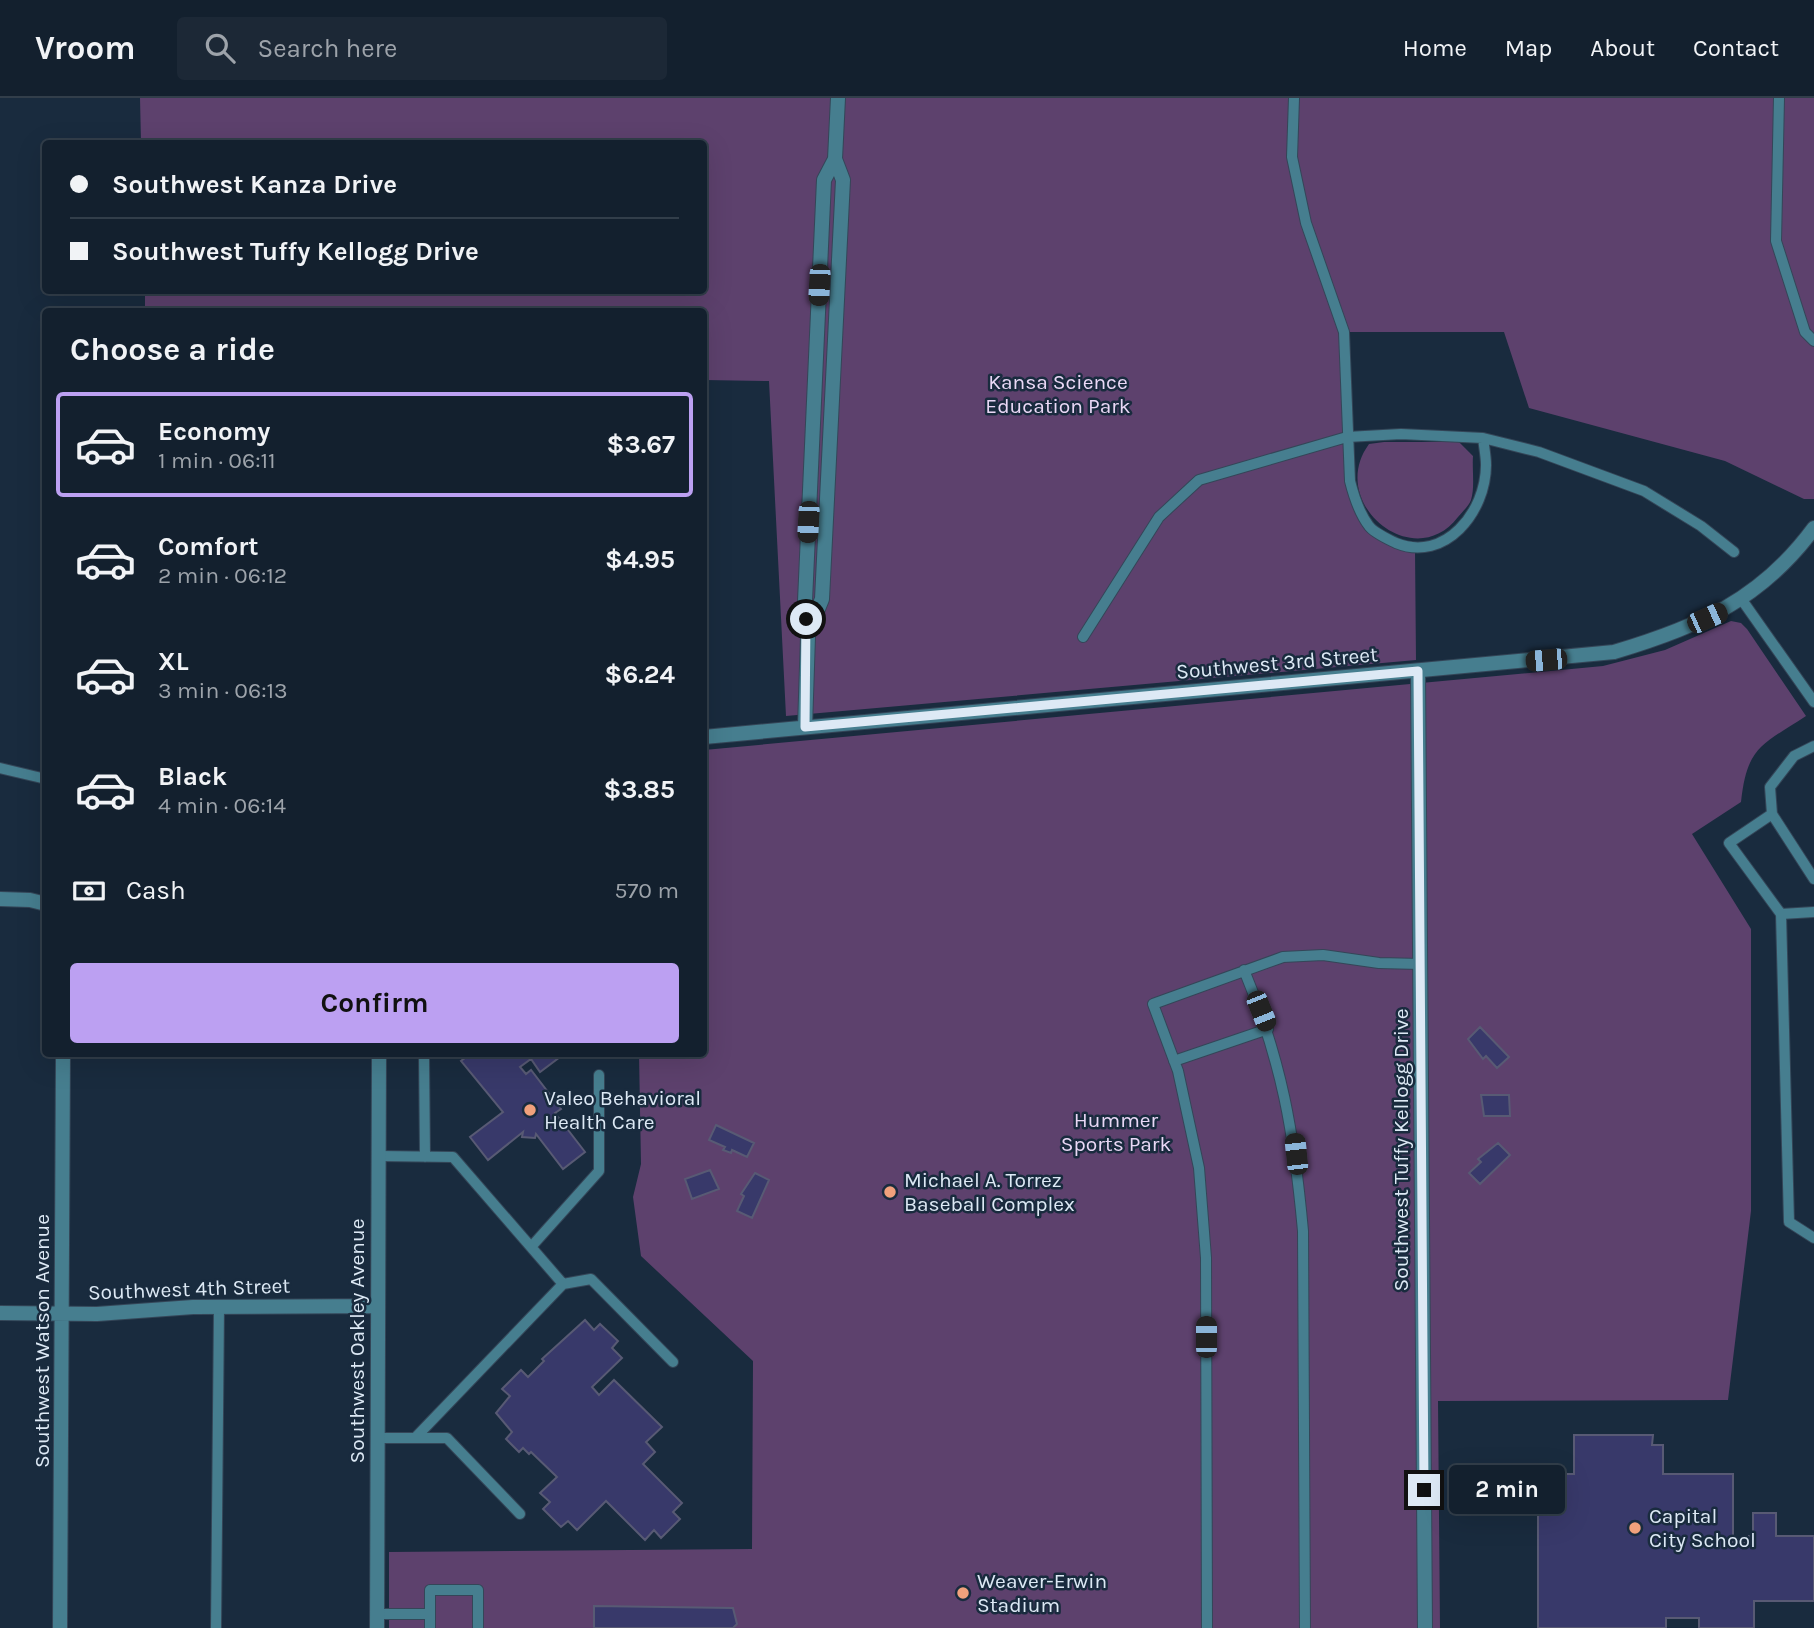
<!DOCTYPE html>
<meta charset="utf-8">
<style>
:root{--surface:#13202e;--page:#1c2836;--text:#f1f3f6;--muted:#9da3aa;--line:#323e4a;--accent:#bca0f2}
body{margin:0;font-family:Karla,sans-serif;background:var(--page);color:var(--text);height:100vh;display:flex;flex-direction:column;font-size:26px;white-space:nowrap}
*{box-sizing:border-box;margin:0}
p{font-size:23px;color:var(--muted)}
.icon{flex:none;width:38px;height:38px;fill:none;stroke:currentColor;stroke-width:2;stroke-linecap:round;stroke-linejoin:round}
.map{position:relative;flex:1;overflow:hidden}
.side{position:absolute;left:42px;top:210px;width:665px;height:749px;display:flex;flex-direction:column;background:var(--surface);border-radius:7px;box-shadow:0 7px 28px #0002,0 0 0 2px var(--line)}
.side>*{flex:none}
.hud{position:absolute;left:42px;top:42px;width:665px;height:154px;border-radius:7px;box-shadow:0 7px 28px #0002,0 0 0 2px var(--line);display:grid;align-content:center;height:154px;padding:0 28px;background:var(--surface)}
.end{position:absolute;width:32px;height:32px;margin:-16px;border:9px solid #dde9f5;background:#111;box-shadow:0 0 0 4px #111}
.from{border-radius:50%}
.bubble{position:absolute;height:49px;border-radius:7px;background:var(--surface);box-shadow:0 7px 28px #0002,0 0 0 2px var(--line);font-size:23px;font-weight:700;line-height:49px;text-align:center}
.car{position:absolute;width:21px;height:42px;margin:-21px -10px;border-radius:9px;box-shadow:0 0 5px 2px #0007;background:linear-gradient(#222 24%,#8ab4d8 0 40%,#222 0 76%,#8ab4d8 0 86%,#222 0)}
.hud b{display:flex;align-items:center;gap:24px;height:66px;font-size:26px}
.hud b+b{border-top:2px solid var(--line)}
.hud i{width:18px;height:18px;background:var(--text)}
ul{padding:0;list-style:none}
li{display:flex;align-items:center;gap:21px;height:105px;margin:0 14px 10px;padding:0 14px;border:4px solid transparent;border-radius:7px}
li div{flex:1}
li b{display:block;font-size:26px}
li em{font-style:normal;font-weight:700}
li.selected{border-color:var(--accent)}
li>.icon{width:63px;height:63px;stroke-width:1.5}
h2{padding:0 28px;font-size:32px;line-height:84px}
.pay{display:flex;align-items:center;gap:18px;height:77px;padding:0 28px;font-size:26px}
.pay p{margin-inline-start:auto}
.button{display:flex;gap:14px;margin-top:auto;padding:14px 28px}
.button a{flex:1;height:80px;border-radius:7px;background:var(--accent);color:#111;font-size:28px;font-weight:700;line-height:80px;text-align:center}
header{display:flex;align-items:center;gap:42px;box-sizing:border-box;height:98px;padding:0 35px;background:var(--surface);border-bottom:2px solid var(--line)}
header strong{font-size:33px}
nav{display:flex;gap:38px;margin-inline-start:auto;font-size:24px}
.search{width:490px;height:63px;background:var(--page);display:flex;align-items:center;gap:18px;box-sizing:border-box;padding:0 24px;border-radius:7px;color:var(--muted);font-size:26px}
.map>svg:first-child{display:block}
.green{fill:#5d416d}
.building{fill:#38396a;stroke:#585a74;stroke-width:2}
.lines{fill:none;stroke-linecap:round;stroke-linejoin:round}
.lane-casing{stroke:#344658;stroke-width:12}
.street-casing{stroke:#344658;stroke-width:16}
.lane{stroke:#467e8f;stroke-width:10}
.street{stroke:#467e8f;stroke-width:14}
.route{stroke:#dde9f5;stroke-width:9}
.poi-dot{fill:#f1a17c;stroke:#192b3e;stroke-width:2.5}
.labels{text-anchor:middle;stroke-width:5;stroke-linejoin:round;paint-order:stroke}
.park-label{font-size:21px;fill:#ead8f6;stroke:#192b3e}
.street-label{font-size:21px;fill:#dde9f5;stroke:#192b3e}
.poi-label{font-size:21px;fill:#dde9f5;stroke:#192b3e;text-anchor:start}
</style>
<header>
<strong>Vroom</strong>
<div class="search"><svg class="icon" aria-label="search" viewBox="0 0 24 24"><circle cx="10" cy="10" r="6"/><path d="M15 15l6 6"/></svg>Search here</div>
<nav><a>Home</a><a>Map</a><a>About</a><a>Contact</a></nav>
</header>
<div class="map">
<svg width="1814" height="1530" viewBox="0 0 1814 1530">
<rect width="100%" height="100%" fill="#192b3e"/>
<path class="green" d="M 140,0 L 1814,0 L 1814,401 L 1804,401 L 1725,363 L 1529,310 L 1504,234 L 1344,234 L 1350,383 L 1370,430 L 1415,452 L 1416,562 L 786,618 L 769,283 L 704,282 L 704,214 L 145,213 L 145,192 L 704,192 L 704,46 L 141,45 Z
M 1384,344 L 1459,344 L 1473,358 C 1472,371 1475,390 1471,402 C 1469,408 1462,414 1458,419 C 1414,477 1326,405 1369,346 Z
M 1731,523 L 1741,525 L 1747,531 L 1806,618 C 1762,647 1747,648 1741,704 L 1692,736 L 1751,831 L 1751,1113 L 1728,1302 L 1438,1303 L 1440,1530 L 389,1530 L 389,1454 L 752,1451 L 753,1263 L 641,1158 L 633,1099 L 641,1066 L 639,956 L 704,956 L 704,652 L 1603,568 L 1665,552 Z"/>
<path class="building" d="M 1480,929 L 1509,959 L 1497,970 L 1486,958 L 1483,961 L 1468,941 Z
M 470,956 L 564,956 L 540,974 L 531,961 L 520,969 L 526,976 L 531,972 L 561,1011 L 555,1015 L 585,1054 L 563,1071 L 536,1036 L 535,1040 L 522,1039 L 523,1034 L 488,1062 L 470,1039 L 503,1014 L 461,963 Z
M 1481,997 L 1509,997 L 1510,1018 L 1484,1018 Z
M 716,1027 L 754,1045 L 747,1059 L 732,1052 L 731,1055 L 723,1052 L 725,1049 L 709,1042 Z
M 1498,1045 L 1510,1057 L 1480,1086 L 1469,1075 L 1481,1064 L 1478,1061 Z
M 710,1072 L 719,1091 L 692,1101 L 685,1081 Z
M 755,1075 L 769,1082 L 752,1120 L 737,1113 L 744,1098 L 741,1096 Z
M 585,1222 L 594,1232 L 600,1226 L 618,1243 L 612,1250 L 622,1260 L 592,1289 L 599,1297 L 614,1282 L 662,1329 L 646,1344 L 655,1354 L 643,1366 L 682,1405 L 673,1414 L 680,1421 L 661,1440 L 654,1432 L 645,1442 L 606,1403 L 577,1432 L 568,1423 L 561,1429 L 543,1411 L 550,1404 L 540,1395 L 557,1379 L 531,1354 L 529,1356 L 523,1350 L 519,1354 L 506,1341 L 512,1334 L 496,1315 L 510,1298 L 502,1291 L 521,1272 L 528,1279 L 544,1263 L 542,1261 Z
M 1574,1337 L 1653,1337 L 1652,1347 L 1663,1347 L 1663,1376 L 1733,1376 L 1733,1445 L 1749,1445 L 1749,1438 L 1753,1438 L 1753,1415 L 1776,1415 L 1776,1438 L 1814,1438 L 1814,1503 L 1754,1503 L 1754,1530 L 1699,1530 L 1699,1520 L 1666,1520 L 1666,1530 L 1538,1530 L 1538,1376 L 1574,1376 Z
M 594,1508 L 733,1510 L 737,1526 L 733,1530 L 594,1530 Z"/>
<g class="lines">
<g class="lane-casing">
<path id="lane" d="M 1294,0 L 1292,59 L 1306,125 L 1344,234 L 1350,383 C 1354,399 1359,415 1369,428 C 1374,435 1388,441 1396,445 C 1445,465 1486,414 1486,367 C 1486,358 1484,349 1483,340
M 1779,0 L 1776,143 L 1805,234 L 1814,243
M 1742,502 L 1814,604
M 1083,539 L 1159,419 L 1199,382 L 1347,339 L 1401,336 L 1483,340 L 1539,354 L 1644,393 L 1701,428 L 1734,454
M 1814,648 L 1794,658 L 1770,689 L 1772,716 L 1729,745 L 1781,816 L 1789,1124 L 1814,1140
M 0,670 L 46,681
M 1772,716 L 1814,781
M 1781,816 L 1814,814
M 1244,872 C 1282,964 1294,1034 1303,1133 L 1305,1530
M 424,956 L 425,1059
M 1174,963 L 1268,931
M 379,1058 L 453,1059 L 563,1186
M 531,1149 L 599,1073 L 599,977
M 378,1340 L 447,1340 L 520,1416
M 415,1340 L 563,1186 L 591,1181 L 673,1264
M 377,1516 L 430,1516
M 216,1530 L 219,1209
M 430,1530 L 430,1492 L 478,1492 L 478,1530
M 1207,1530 L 1206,1160 L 1199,1070 L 1178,973 L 1153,906 L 1283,859 L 1323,857 L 1379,865 L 1420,866"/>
</g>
<g class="street-casing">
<path id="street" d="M 809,533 L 822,501 L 843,82 L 835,61 L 838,0
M 1418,573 L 1425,1530
M 805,629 L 808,538 L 805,503 L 824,82 L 835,61
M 704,639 L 1614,554 C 1698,529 1761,502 1814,430
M 0,801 L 30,802 L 46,806
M 0,1215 L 97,1216 L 193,1209 L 378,1208
M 60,1530 L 63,956
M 377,1530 L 379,956"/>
</g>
<use href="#lane" class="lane"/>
<use href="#street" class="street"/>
</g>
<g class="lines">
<path class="route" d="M 806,521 L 805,629 L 1418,573 L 1424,1392"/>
</g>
<g class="poi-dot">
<circle cx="530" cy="1012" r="7"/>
<circle cx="890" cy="1094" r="7"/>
<circle cx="1635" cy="1430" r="7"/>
<circle cx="963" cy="1495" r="7"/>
</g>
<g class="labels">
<g class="park-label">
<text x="1058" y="291">Kansa Science<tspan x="1058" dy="24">Education Park</tspan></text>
<text x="1116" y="1029">Hummer<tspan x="1116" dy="24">Sports Park</tspan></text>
</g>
<g class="street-label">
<text transform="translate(1277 565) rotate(-5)" y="7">Southwest 3rd Street</text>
<text transform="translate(1401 1052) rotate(-90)" y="7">Southwest Tuffy Kellogg Drive</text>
<text transform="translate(189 1191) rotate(-2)" y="7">Southwest 4th Street</text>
<text transform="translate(42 1243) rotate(-90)" y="7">Southwest Watson Avenue</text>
<text transform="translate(357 1243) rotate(-90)" y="7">Southwest Oakley Avenue</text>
</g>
<g class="poi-label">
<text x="544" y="1007">Valeo Behavioral<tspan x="544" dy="24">Health Care</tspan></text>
<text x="904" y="1089">Michael A. Torrez<tspan x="904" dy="24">Baseball Complex</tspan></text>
<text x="1649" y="1425">Capital<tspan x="1649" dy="24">City School</tspan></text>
<text x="977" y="1490">Weaver-Erwin<tspan x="977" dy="24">Stadium</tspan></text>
</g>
</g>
</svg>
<i class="end from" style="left:806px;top:521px"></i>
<i class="end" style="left:1424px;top:1392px"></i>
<div class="bubble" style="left:1449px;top:1367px;width:116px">2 min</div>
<i class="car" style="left:819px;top:187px;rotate:183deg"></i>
<i class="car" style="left:808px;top:424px;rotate:183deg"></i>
<i class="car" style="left:1707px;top:520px;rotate:66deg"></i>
<i class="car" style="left:1546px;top:562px;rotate:265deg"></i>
<i class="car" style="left:1261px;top:913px;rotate:158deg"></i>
<i class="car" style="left:1296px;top:1056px;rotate:354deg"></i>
<i class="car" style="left:1206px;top:1239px;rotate:0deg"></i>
<div class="hud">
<b><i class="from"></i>Southwest Kanza Drive</b>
<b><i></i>Southwest Tuffy Kellogg Drive</b>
</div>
<section class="side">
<h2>Choose a ride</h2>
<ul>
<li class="selected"><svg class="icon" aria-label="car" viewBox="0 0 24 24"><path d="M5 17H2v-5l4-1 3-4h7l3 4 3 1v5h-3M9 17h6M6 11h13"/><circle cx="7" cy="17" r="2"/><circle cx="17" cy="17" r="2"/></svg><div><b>Economy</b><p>1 min · 06:11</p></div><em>$3.67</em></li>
<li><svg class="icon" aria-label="car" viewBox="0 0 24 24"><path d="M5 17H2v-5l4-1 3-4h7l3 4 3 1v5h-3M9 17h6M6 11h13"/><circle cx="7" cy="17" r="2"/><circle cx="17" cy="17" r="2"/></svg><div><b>Comfort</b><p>2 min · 06:12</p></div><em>$4.95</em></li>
<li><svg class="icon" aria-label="car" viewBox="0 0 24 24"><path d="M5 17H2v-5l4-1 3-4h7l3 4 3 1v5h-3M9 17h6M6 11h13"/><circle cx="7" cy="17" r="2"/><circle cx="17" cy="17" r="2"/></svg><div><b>XL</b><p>3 min · 06:13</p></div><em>$6.24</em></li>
<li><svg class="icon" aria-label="car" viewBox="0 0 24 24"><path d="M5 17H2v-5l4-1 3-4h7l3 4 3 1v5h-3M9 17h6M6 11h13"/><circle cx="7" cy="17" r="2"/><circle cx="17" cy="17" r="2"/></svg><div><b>Black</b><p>4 min · 06:14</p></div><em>$3.85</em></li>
</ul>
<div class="pay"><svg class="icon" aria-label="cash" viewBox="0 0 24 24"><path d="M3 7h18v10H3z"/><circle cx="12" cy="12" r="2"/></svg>Cash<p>570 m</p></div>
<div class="button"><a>Confirm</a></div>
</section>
</div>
